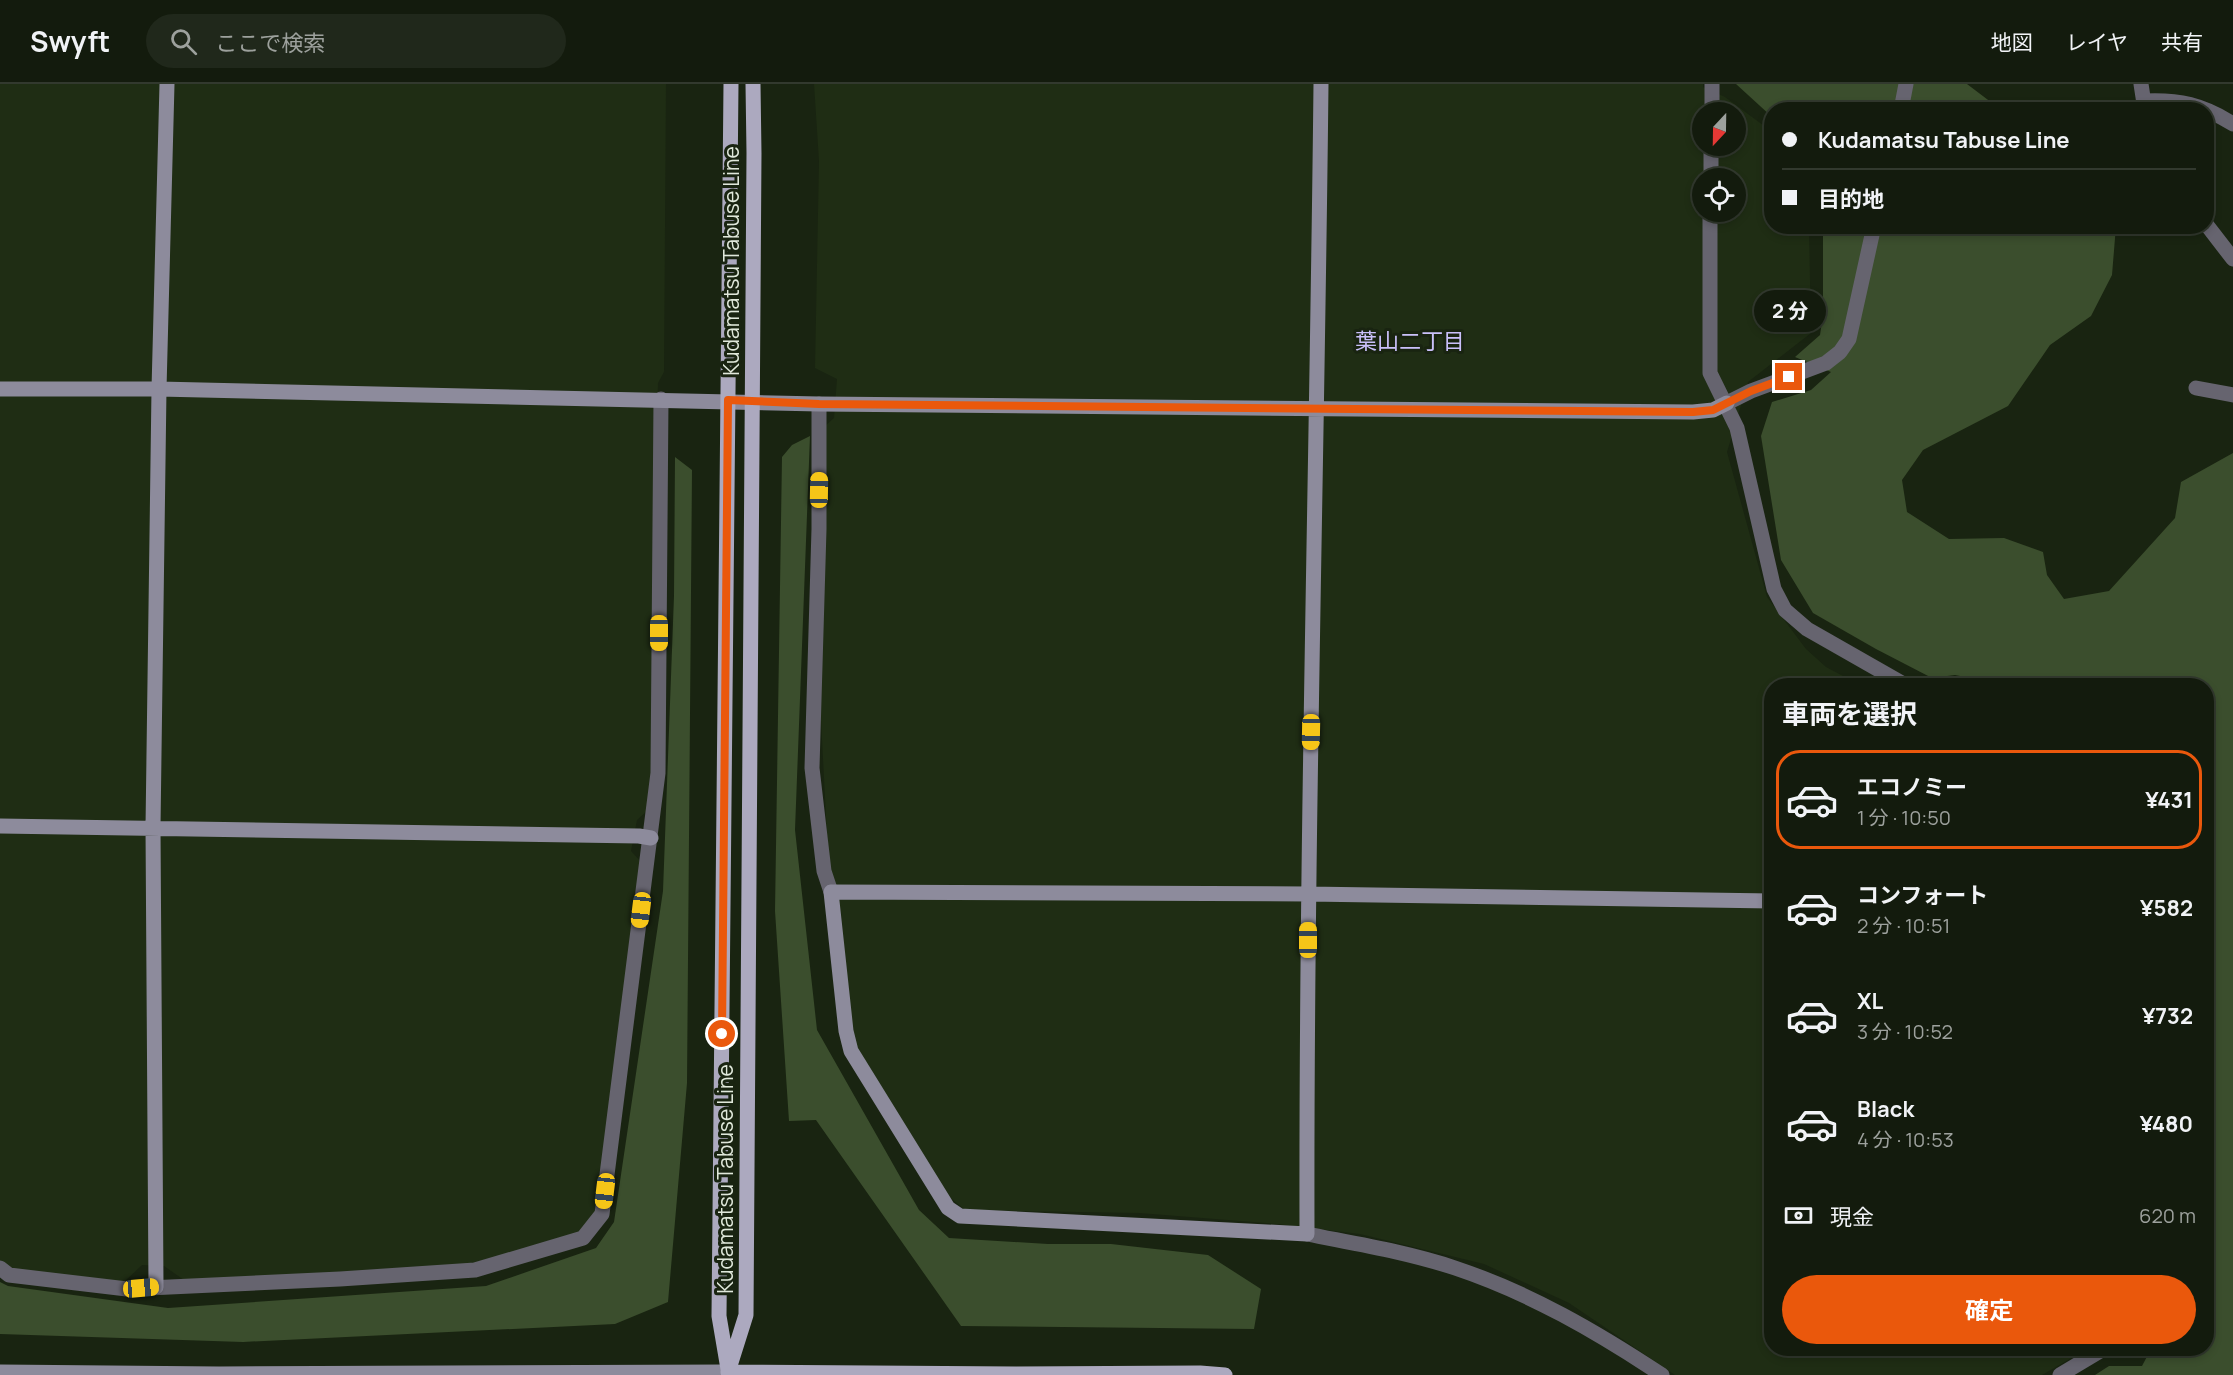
<!DOCTYPE html>
<html lang="ja">
<meta charset="utf-8">
<style>
:root{--surface:#131b0d;--page:#20281b;--text:#f1f3f6;--muted:#9da19d;--line:#32392e;--accent:#ea580c}
body{margin:0;font-family:Manrope,"Noto Sans JP",sans-serif;background:var(--page);color:var(--text);height:100vh;display:flex;flex-direction:column;font-size:22px;white-space:nowrap}
*{box-sizing:border-box;margin:0}
p{font-size:20px;color:var(--muted)}
.icon{flex:none;width:33px;height:33px;fill:none;stroke:currentColor;stroke-width:2;stroke-linecap:round;stroke-linejoin:round}
.map{position:relative;flex:1;overflow:hidden}
.details{position:absolute;left:1764px;top:594px;width:450px;height:678px;display:flex;flex-direction:column;background:var(--surface);border-radius:24px;box-shadow:0 3px 9px #0003,0 0 0 2px var(--line)}
.details>*{flex:none}
.banner{position:absolute;left:1764px;top:18px;width:450px;height:132px;border-radius:24px;box-shadow:0 3px 9px #0003,0 0 0 2px var(--line);display:grid;align-content:center;height:132px;padding:0 18px;background:var(--surface)}
.needle{width:39px;rotate:202deg}
.buttons{position:absolute;left:1692px;top:18px;display:grid;gap:12px}
.buttons a{display:grid;place-items:center;width:54px;height:54px;border-radius:50%;background:var(--surface);box-shadow:0 3px 9px #0003,0 0 0 2px var(--line);font-size:30px}
.end{position:absolute;width:27px;height:27px;margin:-14px;border:8px solid #ea580c;background:#fff;box-shadow:0 0 0 3px #fff}
.from{border-radius:50%}
.bubble{position:absolute;height:42px;border-radius:21px;background:var(--surface);box-shadow:0 3px 9px #0003,0 0 0 2px var(--line);font-size:20px;font-weight:700;line-height:42px;text-align:center}
.car{position:absolute;width:18px;height:36px;margin:-18px -9px;border-radius:8px;box-shadow:0 0 4px 2px #0007;background:linear-gradient(#f5c518 24%,#345 0 40%,#f5c518 0 76%,#345 0 86%,#f5c518 0)}
.banner b{display:flex;align-items:center;gap:21px;height:57px;font-size:22px}
.banner b+b{border-top:2px solid var(--line)}
.banner i{width:15px;height:15px;background:var(--text)}
ul{padding:0;list-style:none}
li{display:flex;align-items:center;gap:18px;height:99px;margin:0 12px 9px;padding:0 6px;border:3px solid transparent;border-radius:24px}
li div{flex:1}
li b{display:block;font-size:22px}
li em{font-style:normal;font-weight:700}
li.active{border-color:var(--accent)}
li>.icon{width:54px;height:54px;stroke-width:1.5}
h2{padding:0 18px;font-size:27px;line-height:72px}
.pay{display:flex;align-items:center;gap:15px;height:66px;padding:0 18px;font-size:22px}
.pay p{margin-inline-start:auto}
.cta{display:flex;gap:12px;margin-top:auto;padding:12px 18px}
.cta a{flex:1;height:69px;border-radius:36px;background:var(--accent);color:#fff;font-size:24px;font-weight:700;line-height:69px;text-align:center}
header{display:flex;align-items:center;gap:36px;box-sizing:border-box;height:84px;padding:0 30px;background:var(--surface);border-bottom:2px solid var(--line)}
header strong{font-size:28px}
nav{display:flex;gap:33px;margin-inline-start:auto;font-size:21px}
.search{width:420px;height:54px;background:var(--page);display:flex;align-items:center;gap:15px;box-sizing:border-box;padding:0 21px;border-radius:33px;color:var(--muted);font-size:22px}
.map>svg:first-child{display:block}
.built{fill:#1f2d14;fill-rule:evenodd}
.forest{fill:#3b4e2d}
.lines{fill:none;stroke-linecap:round;stroke-linejoin:round}
.street{stroke:#66646f;stroke-width:15}
.secondary{stroke:#8d8b9c;stroke-width:15}
.primary{stroke:#aca9bf;stroke-width:15}
.route{stroke:#ea580c;stroke-width:8}
.labels{text-anchor:middle;stroke-width:6;stroke-linejoin:round;paint-order:stroke}
.street-label{font-size:21px;fill:#e0e8db;stroke:#192411}
.neighbourhood-label{font-size:22px;fill:#cac0fa;stroke:#192411}
</style>
<header>
<strong>Swyft</strong>
<div class="search"><svg class="icon" aria-label="search" viewBox="0 0 24 24"><circle cx="10" cy="10" r="6"/><path d="M15 15l6 6"/></svg>ここで検索</div>
<nav><a>地図</a><a>レイヤ</a><a>共有</a></nav>
</header>
<div class="map">
<svg width="2233" height="1291" viewBox="0 0 2233 1291">
<rect width="100%" height="100%" fill="#192411"/>
<path class="built" d="M 0,0 L 666,0 L 664,288 L 658,299 L 657,340 L 652,683 L 649,725 L 637,736 L 631,767 L 642,779 L 596,1129 L 580,1152 L 470,1182 L 184,1196 L 164,1182 L 142,1181 L 123,1199 L 11,1187 L 0,1178 Z
M 814,0 L 1703,0 L 1703,3 L 1725,13 L 1771,47 L 1772,142 L 1809,143 L 1811,249 L 1748,298 L 1727,368 L 1767,513 L 1806,565 L 1826,583 L 1860,601 L 1772,602 L 1772,1264 L 2087,1265 L 2042,1291 L 1675,1291 L 1569,1219 L 1484,1180 L 1360,1150 L 1277,1140 L 1139,1129 L 965,1126 L 946,1110 L 853,956 L 841,828 L 829,790 L 819,598 L 825,342 L 834,334 L 837,295 L 815,284 L 819,77 ZM 1702,28 L 1736,28 L 1736,62 L 1702,62 ZM 1702,94 L 1736,94 L 1736,128 L 1702,128 Z"/>
<path class="forest" d="M 1736,0 L 1967,0 L 2000,25 L 1772,26 L 1771,32 Z
M 2116,142 L 2112,191 L 2091,232 L 2050,261 L 2008,322 L 1923,366 L 1902,396 L 1907,428 L 1949,455 L 2004,454 L 2043,468 L 2047,491 L 2064,515 L 2109,507 L 2175,434 L 2181,398 L 2233,369 L 2233,1291 L 2095,1291 L 2109,1282 L 2142,1282 L 2151,1265 L 2206,1264 L 2206,602 L 1985,601 L 1980,596 L 1955,591 L 1932,594 L 1876,565 L 1813,529 L 1781,476 L 1761,352 L 1772,318 L 1811,306 L 1831,288 L 1795,273 L 1820,251 L 1823,231 L 1823,143 Z
M 810,352 L 795,746 L 817,946 L 919,1126 L 949,1154 L 1048,1160 L 1111,1160 L 1208,1171 L 1261,1205 L 1254,1245 L 961,1242 L 816,1036 L 789,1037 L 775,827 L 782,373 L 792,361 Z
M 675,373 L 692,386 L 687,999 L 668,1218 L 615,1240 L 243,1258 L 0,1250 L 0,1198 L 8,1202 L 168,1224 L 486,1202 L 596,1164 L 614,1138 L 663,807 L 674,512 Z"/>
<g class="lines">
<path class="street" d="M 2141,0 L 2145,26
M 2143,17 C 2179,15 2203,21 2233,40
M 1901,26 L 1906,0
M 1712,28 L 1712,0
M 1711,94 L 1711,62
M 1710,128 L 1710,289 L 1737,344 L 1774,505 L 1785,526 L 1807,545 L 1907,602
M 2206,140 L 2233,175
M 2196,304 L 2233,311
M 1727,319 L 1751,307 L 1826,279 L 1840,268 L 1849,255 L 1874,142
M 819,320 L 819,445 L 812,684 L 824,787 L 831,808
M 1307,1150 C 1357,1160 1407,1168 1455,1184 C 1530,1209 1597,1248 1662,1291
M 0,1184 L 9,1191 L 127,1205 L 340,1195 L 475,1186 L 583,1154 L 602,1130 L 658,689 L 661,315
M 2060,1291 L 2105,1264"/>
<path class="secondary" d="M 1321,0 C 1317,383 1306,766 1307,1150 L 960,1132 L 948,1124 L 851,967 L 846,947 L 831,808 L 1308,810 L 1772,817
M 0,305 L 159,305 L 819,320 L 1693,328 L 1713,326 L 1727,319
M 0,742 L 639,752 L 651,754
M 156,1203 L 153,743 L 159,305 L 167,0
M 0,1288 L 219,1290 L 728,1288"/>
<path class="primary" d="M 728,1285 L 719,1232 L 731,0
M 728,1288 L 746,1231 L 754,69 L 753,0
M 728,1288 L 1016,1290 L 1200,1289 L 1225,1291"/>
</g>
<g class="lines">
<path class="route" d="M 722,950 L 728,316 L 819,320 L 1693,328 L 1713,326 L 1751,307 L 1789,293"/>
</g>
<g class="labels">
<g class="street-label">
<text transform="translate(732 177) rotate(-90)" y="7">Kudamatsu Tabuse Line</text>
<text transform="translate(726 1095) rotate(-90)" y="7">Kudamatsu Tabuse Line</text>
</g>
<g class="neighbourhood-label">
<text x="1410" y="265">葉山二丁目</text>
</g>
</g>
</svg>
<div class="buttons">
<a><svg class="needle" viewBox="-14 -14 28 28"><path d="M0-13l5 13h-10z" fill="#e53935"/><path d="M0 13l5-13h-10z" fill="#9da19d"/></svg></a>
<a><svg class="icon" aria-label="locate" viewBox="0 0 24 24"><circle cx="12" cy="12" r="6"/><path d="M12 2v4M12 18v4M2 12h4M18 12h4"/></svg></a>
</div>
<i class="end from" style="left:722px;top:950px"></i>
<i class="end" style="left:1789px;top:293px"></i>
<div class="bubble" style="left:1754px;top:206px;width:72px">2 分</div>
<i class="car" style="left:819px;top:406px;rotate:1deg"></i>
<i class="car" style="left:659px;top:549px;rotate:180deg"></i>
<i class="car" style="left:1311px;top:648px;rotate:181deg"></i>
<i class="car" style="left:641px;top:826px;rotate:187deg"></i>
<i class="car" style="left:1308px;top:856px;rotate:0deg"></i>
<i class="car" style="left:605px;top:1107px;rotate:187deg"></i>
<i class="car" style="left:141px;top:1204px;rotate:85deg"></i>
<div class="banner">
<b><i class="from"></i>Kudamatsu Tabuse Line</b>
<b><i></i>目的地</b>
</div>
<section class="details">
<h2>車両を選択</h2>
<ul>
<li class="active"><svg class="icon" aria-label="car" viewBox="0 0 24 24"><path d="M5 17H2v-5l4-1 3-4h7l3 4 3 1v5h-3M9 17h6M6 11h13"/><circle cx="7" cy="17" r="2"/><circle cx="17" cy="17" r="2"/></svg><div><b>エコノミー</b><p>1 分 · 10:50</p></div><em>¥431</em></li>
<li><svg class="icon" aria-label="car" viewBox="0 0 24 24"><path d="M5 17H2v-5l4-1 3-4h7l3 4 3 1v5h-3M9 17h6M6 11h13"/><circle cx="7" cy="17" r="2"/><circle cx="17" cy="17" r="2"/></svg><div><b>コンフォート</b><p>2 分 · 10:51</p></div><em>¥582</em></li>
<li><svg class="icon" aria-label="car" viewBox="0 0 24 24"><path d="M5 17H2v-5l4-1 3-4h7l3 4 3 1v5h-3M9 17h6M6 11h13"/><circle cx="7" cy="17" r="2"/><circle cx="17" cy="17" r="2"/></svg><div><b>XL</b><p>3 分 · 10:52</p></div><em>¥732</em></li>
<li><svg class="icon" aria-label="car" viewBox="0 0 24 24"><path d="M5 17H2v-5l4-1 3-4h7l3 4 3 1v5h-3M9 17h6M6 11h13"/><circle cx="7" cy="17" r="2"/><circle cx="17" cy="17" r="2"/></svg><div><b>Black</b><p>4 分 · 10:53</p></div><em>¥480</em></li>
</ul>
<div class="pay"><svg class="icon" aria-label="cash" viewBox="0 0 24 24"><path d="M3 7h18v10H3z"/><circle cx="12" cy="12" r="2"/></svg>現金<p>620 m</p></div>
<div class="cta"><a>確定</a></div>
</section>
</div>
